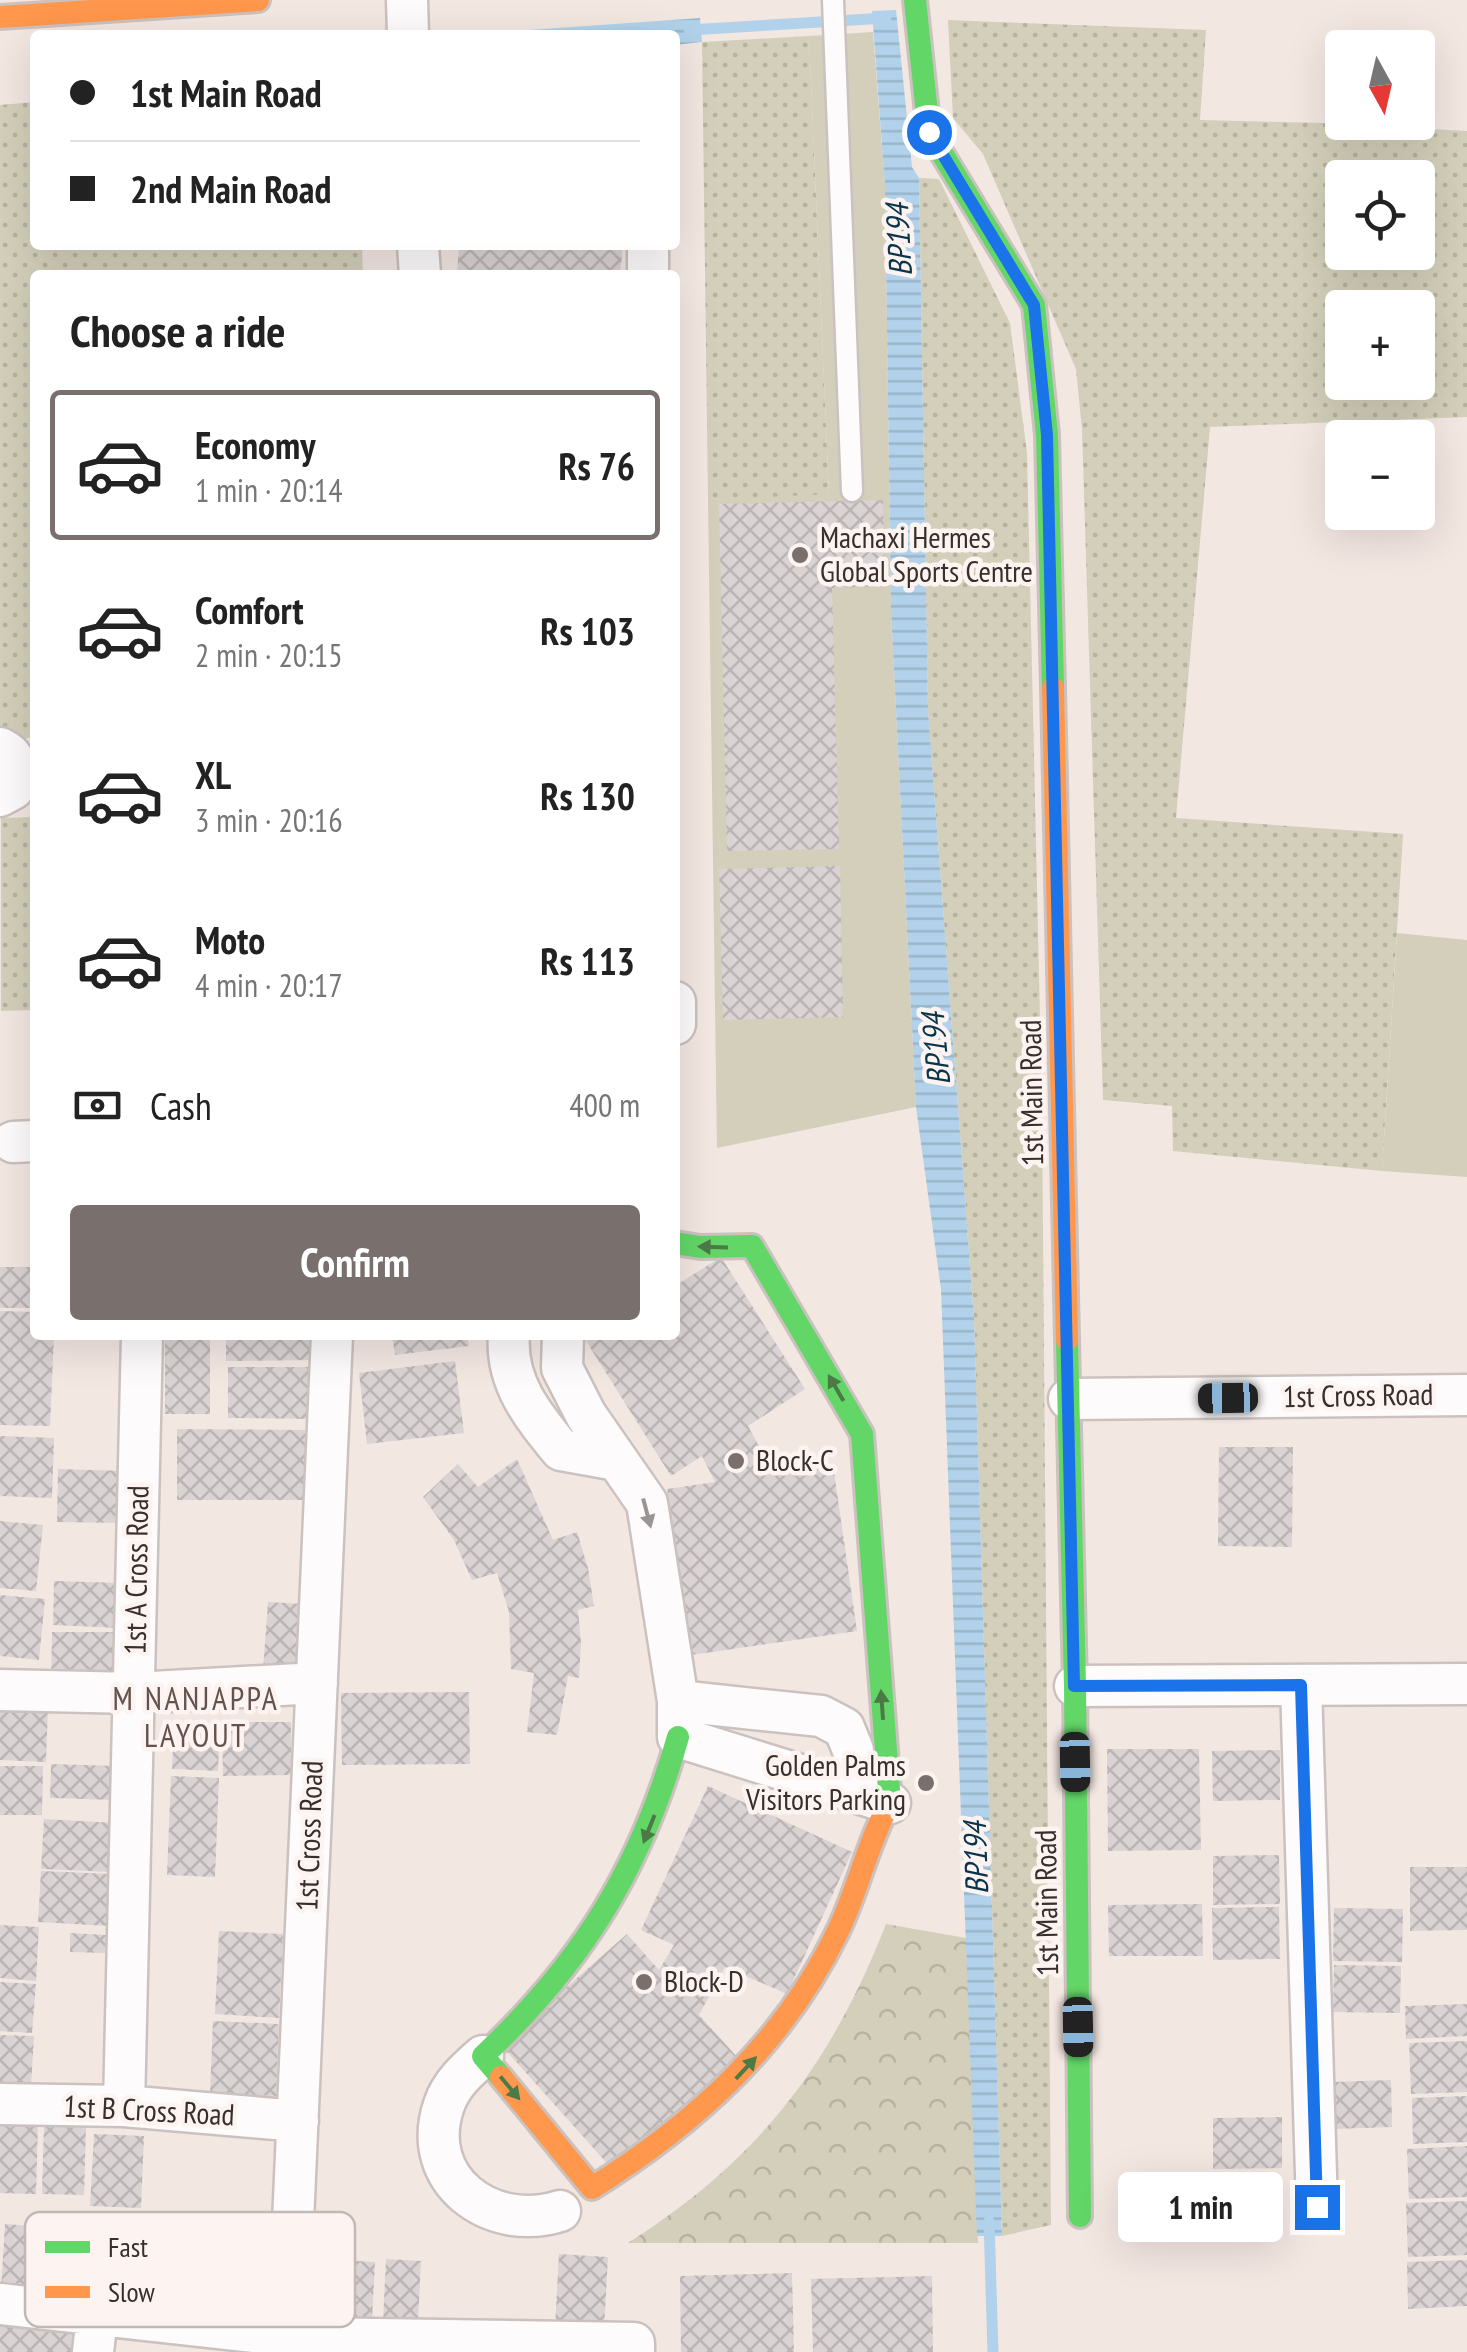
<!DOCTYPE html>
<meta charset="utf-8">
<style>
:root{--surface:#fff;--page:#f2f2f2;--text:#222;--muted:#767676;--line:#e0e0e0;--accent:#796f6c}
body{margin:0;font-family:"PT Sans Narrow",sans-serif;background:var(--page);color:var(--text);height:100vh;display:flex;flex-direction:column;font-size:38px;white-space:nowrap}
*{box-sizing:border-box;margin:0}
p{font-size:32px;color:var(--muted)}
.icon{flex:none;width:55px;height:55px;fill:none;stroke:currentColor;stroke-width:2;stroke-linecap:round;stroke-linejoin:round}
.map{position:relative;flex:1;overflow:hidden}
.drawer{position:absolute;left:30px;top:270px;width:650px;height:1070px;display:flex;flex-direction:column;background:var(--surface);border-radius:10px;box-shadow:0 10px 40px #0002}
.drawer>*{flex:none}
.guide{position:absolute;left:30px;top:30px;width:650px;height:220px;border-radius:10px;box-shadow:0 10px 40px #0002;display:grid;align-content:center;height:220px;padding:0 40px;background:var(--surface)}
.needle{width:65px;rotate:172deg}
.tools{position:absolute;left:1325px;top:30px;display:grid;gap:20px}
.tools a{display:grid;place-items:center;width:110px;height:110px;border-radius:10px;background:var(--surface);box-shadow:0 10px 40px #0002;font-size:50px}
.end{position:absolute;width:45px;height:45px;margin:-22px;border:12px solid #1a73e8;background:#fff;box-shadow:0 0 0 5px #fff}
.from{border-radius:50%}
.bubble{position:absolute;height:70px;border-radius:10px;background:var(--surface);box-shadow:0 10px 40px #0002;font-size:32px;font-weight:800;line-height:70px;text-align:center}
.car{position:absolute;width:30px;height:60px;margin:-30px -15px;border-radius:12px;box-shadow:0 0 8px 2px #0007;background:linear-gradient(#222 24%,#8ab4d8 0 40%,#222 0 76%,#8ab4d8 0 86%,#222 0)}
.guide b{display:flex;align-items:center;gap:35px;height:95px;font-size:38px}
.guide b+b{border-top:2px solid var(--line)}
.guide i{width:25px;height:25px;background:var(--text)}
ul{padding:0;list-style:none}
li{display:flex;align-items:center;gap:30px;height:150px;margin:0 20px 15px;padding:0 20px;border:5px solid transparent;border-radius:10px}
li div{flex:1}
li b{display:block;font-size:38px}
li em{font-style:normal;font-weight:800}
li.selected{border-color:var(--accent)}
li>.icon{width:90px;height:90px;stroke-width:1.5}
h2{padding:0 40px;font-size:45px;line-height:120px}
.pay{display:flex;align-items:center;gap:25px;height:110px;padding:0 40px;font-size:38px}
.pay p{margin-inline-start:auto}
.primary-button{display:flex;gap:20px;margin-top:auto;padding:20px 40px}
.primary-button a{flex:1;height:115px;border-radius:10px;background:var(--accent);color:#fff;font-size:40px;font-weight:800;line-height:115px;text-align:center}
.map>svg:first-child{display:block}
.grass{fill:url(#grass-dots);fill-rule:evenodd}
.forest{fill:url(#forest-crowns)}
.garden{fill:#d3cfba}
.water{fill:url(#water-rules)}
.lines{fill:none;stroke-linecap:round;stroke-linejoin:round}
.stream{stroke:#b1d2ea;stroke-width:11}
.building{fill:url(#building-cross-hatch)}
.lane-casing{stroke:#cbc2bf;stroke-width:25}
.street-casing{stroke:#cbc2bf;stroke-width:45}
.fast-casing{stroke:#cbc2bf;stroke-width:28}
.slow-casing{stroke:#cbc2bf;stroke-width:28}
.lane{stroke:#fdfbfb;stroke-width:20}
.street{stroke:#fdfbfb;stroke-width:40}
.fast{stroke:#63d668;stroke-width:22}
.slow{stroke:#ff974d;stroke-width:22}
.oneway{fill:#4b7a47}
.oneway2{fill:#9a9594}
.route{stroke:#1a73e8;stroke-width:12}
.poi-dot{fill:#796f6c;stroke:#fdf4f1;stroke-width:4}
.labels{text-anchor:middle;stroke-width:9;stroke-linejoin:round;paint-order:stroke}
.poi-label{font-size:30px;fill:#372f2c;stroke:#fdf4f1;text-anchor:start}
.street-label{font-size:30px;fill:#372f2c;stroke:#fdf4f1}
.water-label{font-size:32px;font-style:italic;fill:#08344c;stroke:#fdf4f1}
.neighbourhood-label{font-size:32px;letter-spacing:2.5px;fill:#64534c;stroke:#fdf4f1}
.key{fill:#fdf4f1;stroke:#c2b9b6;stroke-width:2.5}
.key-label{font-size:28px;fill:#372f2c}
</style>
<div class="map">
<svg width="1467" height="2352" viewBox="0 0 1467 2352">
<defs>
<pattern id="grass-dots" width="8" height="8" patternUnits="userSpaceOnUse" patternTransform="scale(2.5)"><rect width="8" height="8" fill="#d3cfba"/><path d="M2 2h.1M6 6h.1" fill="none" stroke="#b6b2a0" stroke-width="1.8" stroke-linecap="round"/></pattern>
<pattern id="forest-crowns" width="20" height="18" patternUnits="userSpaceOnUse" patternTransform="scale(2.5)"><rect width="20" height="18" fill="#d3cfba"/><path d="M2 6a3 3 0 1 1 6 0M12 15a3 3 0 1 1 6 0" fill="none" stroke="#b6b2a0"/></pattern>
<pattern id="water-rules" width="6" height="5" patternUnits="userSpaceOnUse" patternTransform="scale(2.5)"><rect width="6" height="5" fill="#b1d2ea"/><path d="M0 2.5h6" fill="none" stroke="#99b5c9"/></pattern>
<pattern id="building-cross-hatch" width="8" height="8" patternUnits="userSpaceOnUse" patternTransform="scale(2.5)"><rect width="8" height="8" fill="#dad3d4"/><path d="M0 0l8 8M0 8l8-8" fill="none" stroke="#bcb5b6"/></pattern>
</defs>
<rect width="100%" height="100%" fill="#f3e7e2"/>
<path class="grass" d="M 948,20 L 1206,30 L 1200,120 L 1324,123 L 1467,131 L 1467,417 L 1210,427 L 1176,818 L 1403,834 L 1382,1171 L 1173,1151 L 1172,1106 L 1103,1100 L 1082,429 L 1076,369 L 983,154 L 953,118 ZM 1342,178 L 1418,178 L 1418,252 L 1342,252 ZM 1342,308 L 1418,308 L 1418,382 L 1342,382 Z
M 809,36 L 829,495 L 708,500 L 702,42 Z
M 35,102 L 35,245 L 362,245 L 363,275 L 35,275 L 35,737 L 0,742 L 0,105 Z
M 919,178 L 939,179 L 1010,323 L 1027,453 L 1042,1105 L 1051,2225 L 1002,2236 L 974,1319 L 928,710 Z
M 35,817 L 35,1010 L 1,1011 L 1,818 Z"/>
<path class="forest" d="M 886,1924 L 966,1938 L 978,2243 L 628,2243 C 758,2160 830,2067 886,1924 Z"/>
<path class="garden" d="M 873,32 L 885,186 L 891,610 L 916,1107 L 717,1148 L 708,500 L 829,494 L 809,36 Z
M 1397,933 L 1467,940 L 1467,1177 L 1382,1171 Z"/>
<path class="water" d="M 896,10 L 912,167 L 919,178 L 928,710 L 974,1319 L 1002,2236 L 977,2236 L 941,1289 L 916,1107 L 891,610 L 885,186 L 872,11 Z
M 700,18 L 702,42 L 675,45 L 675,35 L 458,35 Z"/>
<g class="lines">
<path class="stream" d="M 689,30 L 886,18
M 989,2221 L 993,2352"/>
</g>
<path class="building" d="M 459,245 L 623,245 L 620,275 L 457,275 Z
M 883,500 L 885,586 L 832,588 L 839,849 L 727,851 L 719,504 Z
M 840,866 L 843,1017 L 723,1020 L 719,869 Z
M 721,1257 L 805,1389 L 748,1426 L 774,1474 L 833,1465 L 857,1631 L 691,1655 L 667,1489 L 715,1482 L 702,1456 L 671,1476 L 586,1341 L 596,1335 L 675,1335 L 675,1286 Z
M 0,1267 L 35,1267 L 35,1308 L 0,1308 Z
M 0,1311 L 35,1312 L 35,1335 L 54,1335 L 50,1426 L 0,1425 Z
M 165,1335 L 210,1335 L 210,1414 L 165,1414 Z
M 226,1335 L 316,1335 L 315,1360 L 226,1361 Z
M 392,1335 L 467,1335 L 469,1346 L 395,1355 Z
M 455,1361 L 464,1433 L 367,1444 L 359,1373 Z
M 228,1367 L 317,1367 L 317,1419 L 228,1418 Z
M 177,1429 L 306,1430 L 306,1500 L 177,1500 Z
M 0,1436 L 54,1438 L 52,1498 L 0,1496 Z
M 1219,1447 L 1293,1447 L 1292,1547 L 1218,1546 Z
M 517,1459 L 553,1540 L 577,1532 L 588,1568 L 594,1606 L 578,1610 L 581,1643 L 579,1678 L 568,1676 L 557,1735 L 527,1732 L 534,1673 L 511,1669 L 509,1612 L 497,1573 L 472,1580 L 454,1540 L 423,1497 L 458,1464 L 478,1487 Z
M 58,1469 L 126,1471 L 125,1523 L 57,1522 Z
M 0,1521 L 43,1525 L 36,1591 L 0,1588 Z
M 54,1581 L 122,1583 L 120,1628 L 53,1625 Z
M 0,1595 L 45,1599 L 39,1660 L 0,1656 Z
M 268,1602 L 303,1604 L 299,1673 L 263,1670 Z
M 52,1632 L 120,1632 L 120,1682 L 51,1682 Z
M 469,1692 L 470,1764 L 342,1765 L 341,1693 Z
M 0,1705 L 48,1707 L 46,1762 L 0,1760 Z
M 222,1722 L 291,1722 L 291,1775 L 223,1776 Z
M 174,1723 L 220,1725 L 218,1771 L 172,1769 Z
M 1107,1749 L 1199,1749 L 1201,1850 L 1108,1851 Z
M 1280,1750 L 1280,1800 L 1213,1801 L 1212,1751 Z
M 51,1764 L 117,1766 L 116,1800 L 50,1798 Z
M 0,1766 L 43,1766 L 42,1815 L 0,1815 Z
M 171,1776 L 219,1778 L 215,1877 L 167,1875 Z
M 708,1786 L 852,1852 L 787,1994 L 725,1967 L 699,2015 L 739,2059 L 613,2170 L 501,2045 L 627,1934 L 659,1970 L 674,1945 L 641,1930 Z
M 44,1819 L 115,1823 L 112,1872 L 41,1869 Z
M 1279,1855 L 1280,1904 L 1213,1905 L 1213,1856 Z
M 1410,1867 L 1467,1867 L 1467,1930 L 1410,1931 Z
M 41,1871 L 112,1874 L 109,1926 L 38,1922 Z
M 1202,1904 L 1203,1956 L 1109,1956 L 1108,1905 Z
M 1279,1907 L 1280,1959 L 1213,1960 L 1212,1908 Z
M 1334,1908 L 1403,1909 L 1402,1962 L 1333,1961 Z
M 0,1925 L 39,1927 L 36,1981 L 0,1978 Z
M 219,1931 L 283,1934 L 279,2018 L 215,2014 Z
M 70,1933 L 106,1935 L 105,1953 L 70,1952 Z
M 1334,1965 L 1401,1966 L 1400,2013 L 1333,2012 Z
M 0,1982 L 36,1984 L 32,2033 L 0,2031 Z
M 1467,2004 L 1467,2036 L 1406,2039 L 1405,2006 Z
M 213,2021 L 279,2024 L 276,2096 L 210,2093 Z
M 0,2035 L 34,2036 L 31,2086 L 0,2085 Z
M 1467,2041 L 1467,2092 L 1411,2094 L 1409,2043 Z
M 1391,2080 L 1392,2127 L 1334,2129 L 1331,2082 Z
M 1467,2096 L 1467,2142 L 1413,2144 L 1412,2098 Z
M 1282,2117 L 1282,2168 L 1213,2169 L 1213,2118 Z
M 0,2121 L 38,2122 L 36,2194 L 0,2193 Z
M 44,2125 L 86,2126 L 84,2195 L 42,2194 Z
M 94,2134 L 144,2136 L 141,2208 L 90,2206 Z
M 1467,2146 L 1467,2197 L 1409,2199 L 1407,2149 Z
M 1467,2201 L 1467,2255 L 1408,2257 L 1406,2203 Z
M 5,2224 L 47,2227 L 44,2293 L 1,2290 Z
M 559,2254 L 608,2257 L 604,2330 L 555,2327 Z
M 386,2259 L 421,2261 L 418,2322 L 383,2321 Z
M 340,2260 L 375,2262 L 372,2320 L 336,2319 Z
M 1467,2260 L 1467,2306 L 1408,2309 L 1407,2262 Z
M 792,2273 L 794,2352 L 681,2352 L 680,2276 Z
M 932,2276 L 933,2352 L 813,2352 L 811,2279 Z
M 0,2323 L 77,2332 L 75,2352 L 0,2352 Z"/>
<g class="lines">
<g class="lane-casing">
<path id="lane" d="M 833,0 L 852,491"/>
</g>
<g class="street-casing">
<path id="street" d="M 407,0 L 408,35
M 418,245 L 420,275
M 648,245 L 648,275
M 0,748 C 18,756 19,771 13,789 L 0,796
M 675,1002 L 675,1024
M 13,1142 L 35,1141
M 509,1335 C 505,1382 533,1416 561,1450 L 617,1460
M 563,1335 L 562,1368 L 586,1415 L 647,1503 L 678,1701 L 678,1737 L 890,1803
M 1069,1399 L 1467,1395
M 1301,1685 L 1317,2207
M 1075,1686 L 1467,1684
M 0,1690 L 134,1693 L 317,1683
M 678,1701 L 821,1716 L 844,1728 L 853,1750
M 483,2056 C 467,2070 451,2084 444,2105 C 418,2180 491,2233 560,2211
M 0,2104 L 124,2106 L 298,2121
M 124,2106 L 142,1335
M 0,2304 L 308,2338 L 634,2343 L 634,2352
M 288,2336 L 332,1335
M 93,2352 L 97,2316"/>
</g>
<g class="fast-casing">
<path id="fast" d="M 915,0 L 929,132 L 1034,305 L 1047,435 L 1053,688
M 675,1243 L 700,1247 L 752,1246 L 862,1434 L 890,1803 L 886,1810
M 1067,1340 L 1075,1686 L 1080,2216
M 501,2077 L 483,2056 C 582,1963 641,1868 678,1737"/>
</g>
<g class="slow-casing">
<path id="slow" d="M 0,17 L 258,0
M 1053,688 L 1067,1340
M 501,2077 L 592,2188 C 696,2123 784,2043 838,1931 C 857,1892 866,1849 886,1810"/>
</g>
<use href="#lane" class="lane"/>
<use href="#street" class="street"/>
<use href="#fast" class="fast"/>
<use href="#slow" class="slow"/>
</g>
<defs><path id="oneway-solid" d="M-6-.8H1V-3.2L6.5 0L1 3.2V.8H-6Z" transform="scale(2.5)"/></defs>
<g class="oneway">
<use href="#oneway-solid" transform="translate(713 1247) rotate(-178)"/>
<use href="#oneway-solid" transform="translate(836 1388) rotate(-120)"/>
<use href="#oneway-solid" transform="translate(882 1705) rotate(-94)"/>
<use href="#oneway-solid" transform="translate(649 1829) rotate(112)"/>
<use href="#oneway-solid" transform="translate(746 2068) rotate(-47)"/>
<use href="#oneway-solid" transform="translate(510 2088) rotate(50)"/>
</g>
<use class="oneway2" href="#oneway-solid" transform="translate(647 1513) rotate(75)"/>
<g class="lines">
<path class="route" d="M 929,132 L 1034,305 L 1047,435 L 1074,1686 L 1301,1685 L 1317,2207"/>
</g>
<g class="poi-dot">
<circle cx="800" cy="555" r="10"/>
<circle cx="736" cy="1461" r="10"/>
<circle cx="926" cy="1783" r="10"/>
<circle cx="644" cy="1982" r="10"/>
</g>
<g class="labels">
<g class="poi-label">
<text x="820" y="548">Machaxi Hermes<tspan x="820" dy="34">Global Sports Centre</tspan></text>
<text x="756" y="1471">Block-C</text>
<text x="906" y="1776" text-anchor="end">Golden Palms<tspan x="906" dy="34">Visitors Parking</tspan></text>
<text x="664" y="1992">Block-D</text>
</g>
<g class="street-label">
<text transform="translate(1032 1093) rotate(-91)" y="10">1st Main Road</text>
<text transform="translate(1358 1396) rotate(-1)" y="10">1st Cross Road</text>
<text transform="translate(137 1570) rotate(-89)" y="10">1st A Cross Road</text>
<text transform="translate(310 1836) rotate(-88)" y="10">1st Cross Road</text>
<text transform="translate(1047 1903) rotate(-91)" y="10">1st Main Road</text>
<text transform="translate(149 2111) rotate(3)" y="10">1st B Cross Road</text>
</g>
<g class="water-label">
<text transform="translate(899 240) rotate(-93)" y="11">BP194</text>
<text transform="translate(936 1049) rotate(-95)" y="11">BP194</text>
<text transform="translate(976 1858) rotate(-92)" y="11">BP194</text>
</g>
<g class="neighbourhood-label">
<text x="196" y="1710">M NANJAPPA<tspan x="196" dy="37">LAYOUT</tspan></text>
</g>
</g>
<rect x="25" y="2212" width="330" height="115" rx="15" class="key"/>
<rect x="45" y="2241" width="45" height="12" fill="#63d668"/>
<rect x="45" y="2286" width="45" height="12" fill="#ff974d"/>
<g class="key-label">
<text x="108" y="2257">Fast</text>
<text x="108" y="2302">Slow</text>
</g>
</svg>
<div class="tools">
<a><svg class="needle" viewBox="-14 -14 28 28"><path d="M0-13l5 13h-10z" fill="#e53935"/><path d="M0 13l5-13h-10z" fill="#767676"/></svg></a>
<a><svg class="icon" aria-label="locate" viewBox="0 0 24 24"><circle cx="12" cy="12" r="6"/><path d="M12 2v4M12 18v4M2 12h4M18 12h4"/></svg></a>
<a>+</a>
<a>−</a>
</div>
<i class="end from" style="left:929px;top:132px"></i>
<i class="end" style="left:1317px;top:2207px"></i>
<div class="bubble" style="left:1118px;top:2172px;width:165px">1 min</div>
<i class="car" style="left:1228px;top:1398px;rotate:269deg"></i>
<i class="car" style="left:1075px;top:1762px;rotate:179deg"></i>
<i class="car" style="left:1078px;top:2027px;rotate:179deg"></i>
<div class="guide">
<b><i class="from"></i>1st Main Road</b>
<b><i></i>2nd Main Road</b>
</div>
<section class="drawer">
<h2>Choose a ride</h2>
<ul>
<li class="selected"><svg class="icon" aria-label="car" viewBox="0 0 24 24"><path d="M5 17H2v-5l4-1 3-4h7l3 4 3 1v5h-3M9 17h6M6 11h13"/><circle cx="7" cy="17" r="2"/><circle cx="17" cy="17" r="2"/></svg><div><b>Economy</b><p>1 min · 20:14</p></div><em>Rs 76</em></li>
<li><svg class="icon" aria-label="car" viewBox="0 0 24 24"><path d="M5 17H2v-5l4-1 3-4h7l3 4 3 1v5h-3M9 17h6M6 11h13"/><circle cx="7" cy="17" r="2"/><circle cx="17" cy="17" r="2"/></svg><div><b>Comfort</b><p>2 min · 20:15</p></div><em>Rs 103</em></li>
<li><svg class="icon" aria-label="car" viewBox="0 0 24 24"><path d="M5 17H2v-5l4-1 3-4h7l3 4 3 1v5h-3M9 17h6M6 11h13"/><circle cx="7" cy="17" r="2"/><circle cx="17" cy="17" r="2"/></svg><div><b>XL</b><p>3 min · 20:16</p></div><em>Rs 130</em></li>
<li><svg class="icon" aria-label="car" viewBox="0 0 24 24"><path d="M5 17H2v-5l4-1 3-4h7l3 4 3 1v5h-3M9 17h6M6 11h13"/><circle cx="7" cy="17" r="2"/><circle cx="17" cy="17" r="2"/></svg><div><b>Moto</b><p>4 min · 20:17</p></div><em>Rs 113</em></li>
</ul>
<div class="pay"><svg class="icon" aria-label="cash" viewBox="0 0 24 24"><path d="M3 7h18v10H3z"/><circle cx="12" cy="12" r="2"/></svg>Cash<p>400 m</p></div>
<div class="primary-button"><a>Confirm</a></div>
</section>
</div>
